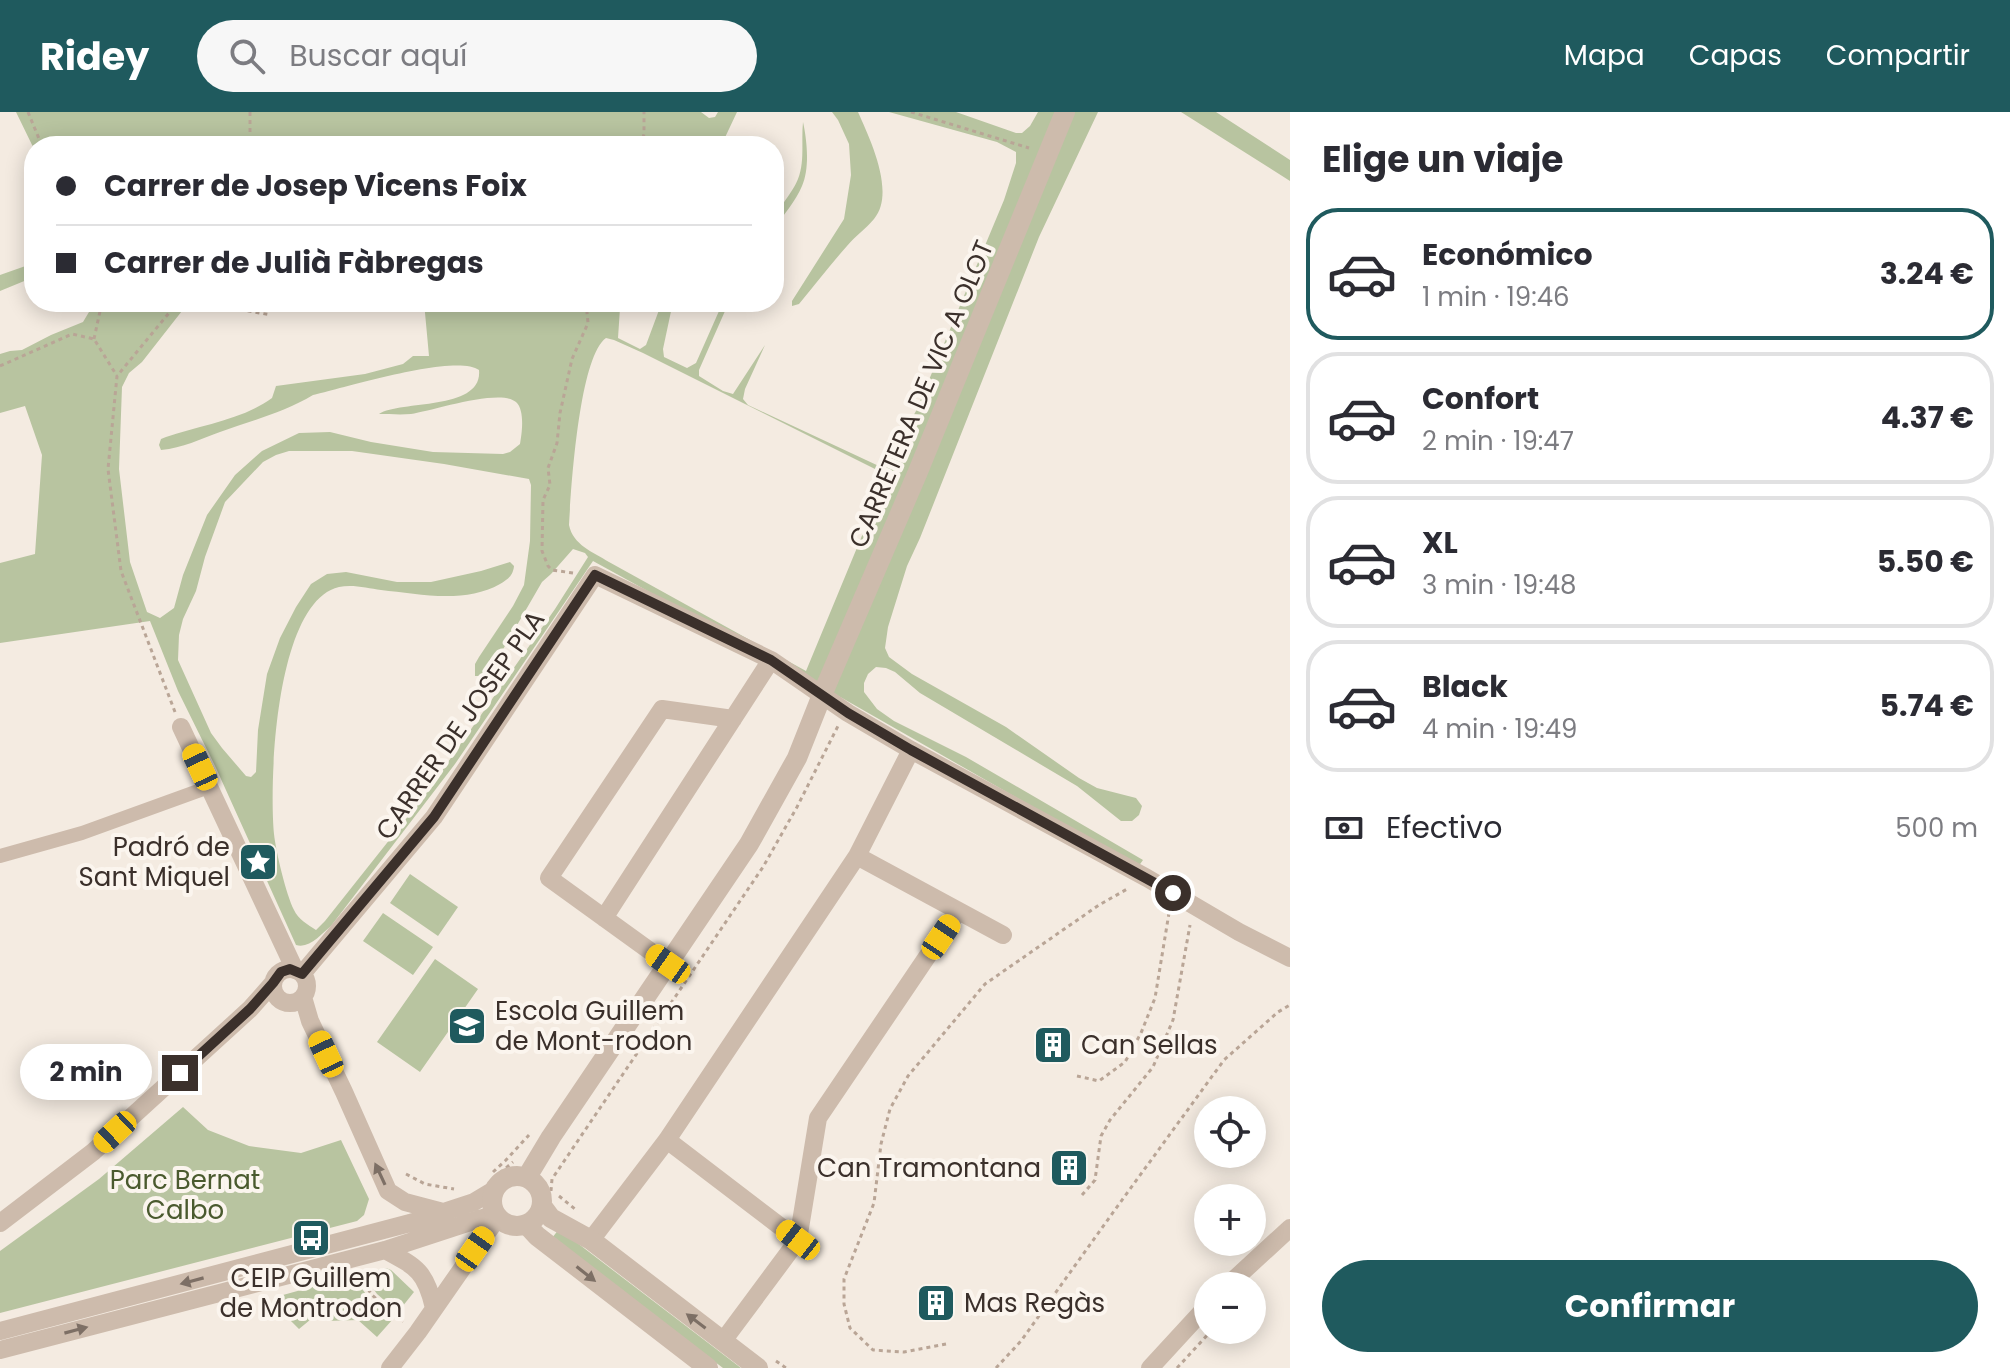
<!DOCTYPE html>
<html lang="es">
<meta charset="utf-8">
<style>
:root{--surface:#fff;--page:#f7f7f7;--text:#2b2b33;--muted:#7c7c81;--line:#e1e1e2;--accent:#1f5a5e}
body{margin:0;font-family:Poppins,sans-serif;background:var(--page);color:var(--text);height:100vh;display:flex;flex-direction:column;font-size:30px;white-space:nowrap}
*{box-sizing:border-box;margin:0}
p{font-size:26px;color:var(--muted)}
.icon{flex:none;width:44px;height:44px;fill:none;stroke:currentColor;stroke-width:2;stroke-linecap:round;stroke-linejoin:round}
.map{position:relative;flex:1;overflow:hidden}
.sheet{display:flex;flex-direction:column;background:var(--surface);width:720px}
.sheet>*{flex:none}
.hud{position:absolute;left:24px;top:24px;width:760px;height:176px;border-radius:32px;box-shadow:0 4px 20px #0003;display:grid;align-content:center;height:176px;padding:0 32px;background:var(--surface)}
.fabs{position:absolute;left:1194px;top:984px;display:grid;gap:16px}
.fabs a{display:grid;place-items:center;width:72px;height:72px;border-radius:50%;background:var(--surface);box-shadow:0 4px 20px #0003;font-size:40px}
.end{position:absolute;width:36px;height:36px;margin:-18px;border:10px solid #3b302b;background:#fff;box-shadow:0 0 0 4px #fff}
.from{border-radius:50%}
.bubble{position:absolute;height:56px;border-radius:28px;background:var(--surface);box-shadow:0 4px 20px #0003;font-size:26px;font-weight:700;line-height:56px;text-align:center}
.car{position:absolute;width:24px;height:48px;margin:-24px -12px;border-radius:10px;box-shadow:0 0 6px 2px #0007;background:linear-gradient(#f5c518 24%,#345 0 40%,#f5c518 0 76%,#345 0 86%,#f5c518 0)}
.hud b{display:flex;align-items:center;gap:28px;height:76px;font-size:30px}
.hud b+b{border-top:2px solid var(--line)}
.hud i{width:20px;height:20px;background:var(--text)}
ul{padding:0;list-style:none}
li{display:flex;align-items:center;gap:24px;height:132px;margin:0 16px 12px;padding:0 16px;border:4px solid var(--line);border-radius:32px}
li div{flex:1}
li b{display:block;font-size:30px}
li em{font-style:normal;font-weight:700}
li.active{border-color:var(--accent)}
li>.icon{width:72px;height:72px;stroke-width:1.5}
h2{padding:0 32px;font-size:36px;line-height:96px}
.pay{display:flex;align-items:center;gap:20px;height:88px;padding:0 32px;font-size:30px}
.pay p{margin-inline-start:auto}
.cta{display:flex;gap:16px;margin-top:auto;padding:16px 32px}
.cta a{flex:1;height:92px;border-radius:48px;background:var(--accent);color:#fff;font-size:32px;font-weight:700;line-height:92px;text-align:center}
header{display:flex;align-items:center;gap:48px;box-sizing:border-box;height:112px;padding:0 40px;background:var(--accent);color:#fff}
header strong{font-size:38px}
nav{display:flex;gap:44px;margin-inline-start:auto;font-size:28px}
.search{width:560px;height:72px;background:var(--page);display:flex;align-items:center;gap:20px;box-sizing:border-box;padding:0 28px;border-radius:44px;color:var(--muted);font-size:30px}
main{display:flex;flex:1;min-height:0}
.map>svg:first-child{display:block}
.green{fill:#b8c4a0;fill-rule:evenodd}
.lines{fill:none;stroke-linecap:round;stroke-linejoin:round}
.path{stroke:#b9a596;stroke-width:3;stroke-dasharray:4 4;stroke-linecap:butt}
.pedestrian{stroke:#cdbbac;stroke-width:14}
.minor{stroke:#cdbbac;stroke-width:18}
.tertiary{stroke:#cdbbac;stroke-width:20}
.oneway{fill:#7d6f65}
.route{stroke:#3b302b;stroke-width:10}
.labels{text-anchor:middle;stroke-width:8;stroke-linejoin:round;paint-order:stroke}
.street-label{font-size:26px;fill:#3b302b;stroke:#fbf5ee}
.poi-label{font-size:26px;fill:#3b302b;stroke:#fbf5ee;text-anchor:start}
.park-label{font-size:26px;fill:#4a5a2e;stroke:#fbf5ee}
</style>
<header>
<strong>Ridey</strong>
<div class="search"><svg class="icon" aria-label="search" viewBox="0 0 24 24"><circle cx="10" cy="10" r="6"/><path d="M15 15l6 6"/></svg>Buscar aquí</div>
<nav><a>Mapa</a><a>Capas</a><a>Compartir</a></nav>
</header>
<main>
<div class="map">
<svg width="1290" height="1256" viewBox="0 0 1290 1256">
<rect width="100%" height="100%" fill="#f4ebe1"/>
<path class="green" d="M 16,0 L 701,0 L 709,6 L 715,5 L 718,0 L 737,0 L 721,34 L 34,34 L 34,37 Z
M 832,0 L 858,0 C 870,27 896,81 874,107 C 866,117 855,124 847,134 C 830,153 815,173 799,192 L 792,194 L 792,189 L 844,107 L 851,63 L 849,32 L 838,8 Z
M 889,0 L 956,0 L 1016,21 L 1022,21 L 1030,14 L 1038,0 L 1098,0 L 1039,125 L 920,426 L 907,454 L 888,515 L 885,536 L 889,545 L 912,562 L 1006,615 L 1079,666 L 1097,676 L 1136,686 L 1142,694 L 1139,703 L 1132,709 L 1121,709 L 1077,674 L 920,581 L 895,560 L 886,556 L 876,555 L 868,562 L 864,571 L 864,580 L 877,597 L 894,609 L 966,645 L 1143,748 L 1138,755 L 842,586 L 593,449 L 455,652 L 331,814 C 321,822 310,837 296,833 L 216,656 L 178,579 L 150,509 L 0,531 L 0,451 L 35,442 L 42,343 L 25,294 L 0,301 L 0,242 L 10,239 L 22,238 L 51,223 L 83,210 L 89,200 L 91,190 L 189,190 L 142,250 L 129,261 L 122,275 L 119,357 L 130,450 L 147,500 L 160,506 L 174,496 L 183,463 L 207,403 L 235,363 L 262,339 L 299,321 L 330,320 L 371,330 L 433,340 L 503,342 L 510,340 L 520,332 C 522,321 525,298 516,290 C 500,276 432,299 411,302 C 400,303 389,302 379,302 C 402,288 483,299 479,258 C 456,241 343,276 313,283 C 285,300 251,309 220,320 C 200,327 183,336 161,338 L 159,333 L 161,327 L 166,325 C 201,313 242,308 272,286 L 276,274 L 365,262 L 403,252 L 413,244 L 429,244 L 424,190 L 623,190 L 620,196 L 618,226 L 640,237 L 646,233 L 662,190 L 673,190 L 663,237 L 664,245 L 687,256 L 696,251 L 723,190 L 729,190 L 699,258 L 699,264 L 723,279 L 733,282 L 765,233 L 745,277 L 743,287 L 748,293 L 881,355 L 888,354 L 898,331 L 916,299 L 1004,88 L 1016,51 L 1016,40 L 997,30 ZM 606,226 L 614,228 L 643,241 L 881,360 L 885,368 L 806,559 L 609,450 C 593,440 573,433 569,413 C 571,377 579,245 606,226 ZM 289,339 L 352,339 L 444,352 L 529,367 L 531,373 L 530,429 L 524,473 L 513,494 L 479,545 L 475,552 L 475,564 L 482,564 L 502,539 L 542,470 L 551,462 L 573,437 L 585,441 L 588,445 L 555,497 L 425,683 L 325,809 L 316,818 C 308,813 298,807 294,798 C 286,782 276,740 274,722 C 269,670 275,490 339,475 C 352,472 368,476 381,478 C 419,482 465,492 500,472 C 508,467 513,464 514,454 L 510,450 L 481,459 L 431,470 L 397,470 L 346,460 L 327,462 L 311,472 L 296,495 L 280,526 L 267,562 L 258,618 L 256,660 L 251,665 L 246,664 L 222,636 L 211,621 L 178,548 L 179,523 L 183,507 L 196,479 L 205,445 L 225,390 L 263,350 L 276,343 Z
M 1181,0 L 1216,0 L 1290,48 L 1290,69 Z
M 803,10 C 807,28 810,56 802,74 C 796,89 783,103 774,117 C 774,97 791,85 798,67 C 805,49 801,29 803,10 Z
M 34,151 L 34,165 L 0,179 L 0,163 Z
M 410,762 L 458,795 L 438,824 L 390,791 Z
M 383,801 L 433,835 L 413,863 L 363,829 Z
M 435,847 L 478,877 L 420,960 L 377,930 Z
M 183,995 L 208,1018 L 249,1034 L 301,1041 L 341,1028 L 369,1087 L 364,1103 L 357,1109 L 0,1201 L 0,1139 L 99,1067 Z
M 559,1117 L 741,1256 L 723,1256 L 552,1126 Z
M 386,1156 L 391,1158 L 414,1180 L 398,1200 L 377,1182 L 362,1161 Z
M 355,1163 C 363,1183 376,1194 393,1207 L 377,1225 L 358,1208 L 325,1209 L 316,1203 L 299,1217 L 287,1205 L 277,1203 L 283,1183 Z"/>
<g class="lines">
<path class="path" d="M 28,0 L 42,34
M 250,0 L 250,34
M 911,0 L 1029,36
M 641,34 L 644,22 L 644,0
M 235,190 L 243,198 L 271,203
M 94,227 L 102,190
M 0,254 L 72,222 L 94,227 L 117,264
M 573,461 L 552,458 L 548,454 L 542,439 L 543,388 L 550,373 L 548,356 L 557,331 L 560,301 L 572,247 L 588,211 L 586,190
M 175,600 L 121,459 L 108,357 L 117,264 L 178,190
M 1077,964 L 1099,969 L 1125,950 L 1141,921 L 1155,886 L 1169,801
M 493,1060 L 506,1048 L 529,1023
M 500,1061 L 513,1050
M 406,1062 L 425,1072 L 454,1077
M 551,1079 L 552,1067 L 763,755 L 797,695 L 838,614
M 1082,1083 L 1095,1068 L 1101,1024 L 1110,1008 L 1153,955 L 1173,908 L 1190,813
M 559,1084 L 575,1097
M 359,1164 L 372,1183 L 403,1210
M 946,1232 L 904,1240 L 873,1238 L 850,1216 L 844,1192 L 844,1167 L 874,1091 L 881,1032 L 890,997 L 908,964 L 985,872 L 1099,793 L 1129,776
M 776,1249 L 786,1256
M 996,1256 L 1021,1229 L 1114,1099 L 1224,948 L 1278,900 L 1290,893
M 1177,1256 L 1212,1218"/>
<path class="pedestrian" d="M 0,744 L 82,721 L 209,675"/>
<path class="minor" d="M 181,615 L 295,858
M 857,744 L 1003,823
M 604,806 L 771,548
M 668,852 L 549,766 L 662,597 L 733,607
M273 874a17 17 0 1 1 34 0a17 17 0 1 1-34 0Z
M 302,862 L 434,705 L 595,463 L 771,548 L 848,601 L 911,638 L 1147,766 L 1239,820 L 1290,846
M 303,885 L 310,909 L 344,980 L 388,1079 L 405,1090 L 443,1100
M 667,1028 L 798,1128
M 0,1111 L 93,1040 L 250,897 L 273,871
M 591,1128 L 667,1028 L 857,744 L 911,638
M 385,1138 C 417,1155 426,1160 434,1196
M 1227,1174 L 1290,1116
M 0,1219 L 410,1111 L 474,1090 L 494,1078
M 723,1229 L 798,1128 L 818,1006 L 958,799
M 0,1238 L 385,1138 L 495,1102
M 390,1256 L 418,1220 L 498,1105
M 1150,1256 L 1208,1193"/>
<path class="tertiary" d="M492 1089a25 25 0 1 1 50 0a25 25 0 1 1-50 0Z
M 527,1065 L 551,1025 L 749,732 L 797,646 L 822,583 L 917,362 L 1065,0
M 542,1094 L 551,1106 L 591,1128 L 758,1256
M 526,1112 L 537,1124 L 708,1256"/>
</g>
<defs><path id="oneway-solid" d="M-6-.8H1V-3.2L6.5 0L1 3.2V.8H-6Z" transform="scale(2)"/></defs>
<g class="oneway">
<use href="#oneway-solid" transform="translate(380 1062) rotate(-115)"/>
<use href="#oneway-solid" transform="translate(586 1162) rotate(38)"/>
<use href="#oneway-solid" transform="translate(192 1169) rotate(165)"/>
<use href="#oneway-solid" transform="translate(696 1209) rotate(-143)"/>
<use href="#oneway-solid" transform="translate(76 1218) rotate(-15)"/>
</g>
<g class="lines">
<path class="route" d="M 180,961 L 250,897 L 273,871 L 281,860 L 290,857 L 302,862 L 434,705 L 595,463 L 771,548 L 848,601 L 911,638 L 1173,781"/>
</g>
<defs>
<g id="sight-square" transform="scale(2)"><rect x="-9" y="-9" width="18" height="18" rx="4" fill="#1f5a5e" stroke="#fbf5ee"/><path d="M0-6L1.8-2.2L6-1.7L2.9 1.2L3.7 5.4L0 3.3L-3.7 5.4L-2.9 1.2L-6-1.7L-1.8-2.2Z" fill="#fff"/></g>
<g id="school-square" transform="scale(2)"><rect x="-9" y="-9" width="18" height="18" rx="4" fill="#1f5a5e" stroke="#fbf5ee"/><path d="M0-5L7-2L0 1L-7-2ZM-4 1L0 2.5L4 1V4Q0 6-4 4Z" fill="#fff"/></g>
<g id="building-square" transform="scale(2)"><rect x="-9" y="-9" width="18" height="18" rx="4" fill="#1f5a5e" stroke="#fbf5ee"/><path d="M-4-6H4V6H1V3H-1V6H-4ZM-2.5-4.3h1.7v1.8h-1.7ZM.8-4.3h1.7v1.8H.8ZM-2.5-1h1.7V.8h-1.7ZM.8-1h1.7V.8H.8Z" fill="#fff"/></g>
<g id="bus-square" transform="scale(2)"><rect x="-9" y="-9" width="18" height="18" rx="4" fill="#1f5a5e" stroke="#fbf5ee"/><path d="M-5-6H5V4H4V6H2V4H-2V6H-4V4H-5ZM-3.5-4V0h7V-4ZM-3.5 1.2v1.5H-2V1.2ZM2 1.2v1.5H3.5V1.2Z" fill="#fff"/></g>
</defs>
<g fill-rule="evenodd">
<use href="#sight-square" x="258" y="750"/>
<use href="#school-square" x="467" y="914"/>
<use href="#building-square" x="1053" y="933"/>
<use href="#building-square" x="1069" y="1056"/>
<use href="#bus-square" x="311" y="1126"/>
<use href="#building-square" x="936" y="1191"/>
</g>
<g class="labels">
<g class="street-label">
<text transform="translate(921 282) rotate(-67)" y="9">CARRETERA DE VIC A OLOT</text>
<text transform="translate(460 613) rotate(-55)" y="9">CARRER DE JOSEP PLA</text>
</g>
<g class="poi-label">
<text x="230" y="744" text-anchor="end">Padró de<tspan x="230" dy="30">Sant Miquel</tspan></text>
<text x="495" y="908">Escola Guillem<tspan x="495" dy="30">de Mont-rodon</tspan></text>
<text x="1081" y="942">Can Sellas</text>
<text x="1041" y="1065" text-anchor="end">Can Tramontana</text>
<text x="311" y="1175" text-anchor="middle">CEIP Guillem<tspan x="311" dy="30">de Montrodon</tspan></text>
<text x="964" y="1200">Mas Regàs</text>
</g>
<g class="park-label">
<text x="185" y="1077">Parc Bernat<tspan x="185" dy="30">Calbo</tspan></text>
</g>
</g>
</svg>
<div class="fabs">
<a><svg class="icon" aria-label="locate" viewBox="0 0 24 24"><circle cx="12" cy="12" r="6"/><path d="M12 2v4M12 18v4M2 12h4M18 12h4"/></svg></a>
<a>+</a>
<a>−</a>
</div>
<i class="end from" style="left:1173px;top:781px"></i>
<i class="end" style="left:180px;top:961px"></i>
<div class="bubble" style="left:20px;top:932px;width:132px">2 min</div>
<i class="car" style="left:200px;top:655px;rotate:335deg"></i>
<i class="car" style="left:941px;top:825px;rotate:34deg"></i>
<i class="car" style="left:668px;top:852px;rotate:305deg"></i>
<i class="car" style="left:326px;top:942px;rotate:335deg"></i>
<i class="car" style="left:115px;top:1020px;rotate:227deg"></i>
<i class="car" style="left:798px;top:1128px;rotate:308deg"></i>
<i class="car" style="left:475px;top:1137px;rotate:35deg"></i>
<div class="hud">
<b><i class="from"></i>Carrer de Josep Vicens Foix</b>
<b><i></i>Carrer de Julià Fàbregas</b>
</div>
</div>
<section class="sheet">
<h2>Elige un viaje</h2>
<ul>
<li class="active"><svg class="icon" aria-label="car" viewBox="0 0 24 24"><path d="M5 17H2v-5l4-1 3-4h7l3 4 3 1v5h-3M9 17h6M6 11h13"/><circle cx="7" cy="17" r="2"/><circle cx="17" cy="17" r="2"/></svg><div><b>Económico</b><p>1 min · 19:46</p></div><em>3.24 €</em></li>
<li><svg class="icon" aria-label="car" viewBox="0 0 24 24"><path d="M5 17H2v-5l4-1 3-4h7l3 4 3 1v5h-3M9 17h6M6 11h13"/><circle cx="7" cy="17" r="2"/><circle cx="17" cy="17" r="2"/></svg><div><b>Confort</b><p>2 min · 19:47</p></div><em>4.37 €</em></li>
<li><svg class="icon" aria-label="car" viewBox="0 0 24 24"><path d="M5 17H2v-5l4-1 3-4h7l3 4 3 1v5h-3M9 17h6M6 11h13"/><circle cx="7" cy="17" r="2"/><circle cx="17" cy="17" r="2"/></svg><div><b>XL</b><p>3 min · 19:48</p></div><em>5.50 €</em></li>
<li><svg class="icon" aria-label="car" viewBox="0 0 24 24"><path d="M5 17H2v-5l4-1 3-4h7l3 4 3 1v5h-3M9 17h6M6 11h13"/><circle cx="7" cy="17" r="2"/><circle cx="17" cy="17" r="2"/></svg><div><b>Black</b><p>4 min · 19:49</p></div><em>5.74 €</em></li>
</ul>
<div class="pay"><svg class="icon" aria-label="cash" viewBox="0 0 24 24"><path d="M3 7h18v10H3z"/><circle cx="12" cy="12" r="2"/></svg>Efectivo<p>500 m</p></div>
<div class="cta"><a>Confirmar</a></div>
</section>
</main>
